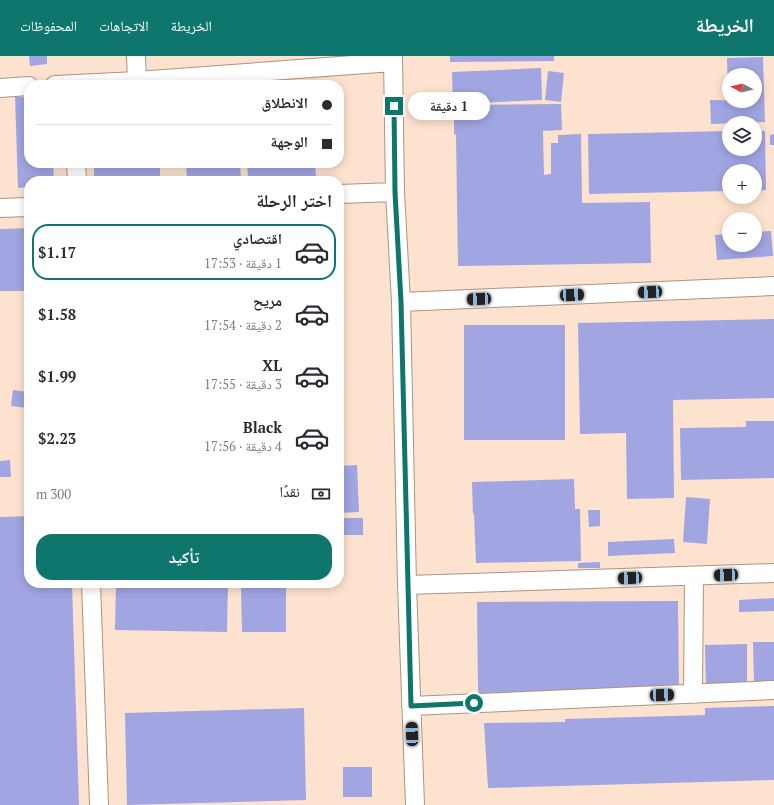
<!DOCTYPE html>
<html lang="ar">
<meta charset="utf-8">
<style>
:root{--surface:#fff;--page:#f2f2f3;--text:#2b2b33;--muted:#7c7c81;--line:#e1e1e2;--accent:#0f766e}
body{margin:0;font-family:"PT Serif","Noto Naskh Arabic",serif;background:var(--page);color:var(--text);direction:rtl;height:100vh;display:flex;flex-direction:column;font-size:15px;white-space:nowrap}
*{box-sizing:border-box;margin:0}
p{font-size:13px;color:var(--muted)}
.icon{flex:none;width:22px;height:22px;fill:none;stroke:currentColor;stroke-width:2;stroke-linecap:round;stroke-linejoin:round}
.map{position:relative;flex:1;overflow:hidden;direction:ltr}
.sheet{position:absolute;left:24px;top:120px;width:320px;height:412px;display:flex;flex-direction:column;background:var(--surface);border-radius:16px;box-shadow:0 2px 10px #0003;direction:rtl}
.sheet>*{flex:none}
.guide{position:absolute;left:24px;top:24px;width:320px;height:88px;border-radius:16px;box-shadow:0 2px 10px #0003;direction:rtl;display:grid;align-content:center;height:88px;padding:0 12px;background:var(--surface)}
.needle{width:26px;rotate:277deg}
.controls{position:absolute;left:722px;top:12px;display:grid;gap:8px}
.controls a{display:grid;place-items:center;width:40px;height:40px;border-radius:50%;background:var(--surface);box-shadow:0 2px 10px #0003;font-size:20px}
.end{position:absolute;width:18px;height:18px;margin:-9px;border:5px solid #0f766e;background:#fff;box-shadow:0 0 0 2px #fff}
.from{border-radius:50%}
.bubble{position:absolute;height:28px;border-radius:14px;background:var(--surface);box-shadow:0 2px 10px #0003;font-size:13px;font-weight:700;line-height:28px;text-align:center;direction:rtl}
.car{position:absolute;width:12px;height:24px;margin:-12px -6px;border-radius:5px;box-shadow:0 0 3px 1px #0007;background:linear-gradient(#222 24%,#8ab4d8 0 40%,#222 0 76%,#8ab4d8 0 86%,#222 0)}
.guide b{display:flex;align-items:center;gap:14px;height:38px;font-size:15px}
.guide b+b{border-top:1px solid var(--line)}
.guide i{width:10px;height:10px;background:var(--text)}
ul{padding:0;list-style:none}
li{display:flex;align-items:center;gap:12px;height:56px;margin:0 8px 6px;padding:0 4px;border:2px solid transparent;border-radius:16px}
li div{flex:1}
li b{display:block;font-size:15px}
li em{font-style:normal;font-weight:700}
li.selected{border-color:var(--accent)}
li>.icon{width:36px;height:36px;stroke-width:1.5}
h2{padding:0 12px;font-size:18px;line-height:48px}
.pay{display:flex;align-items:center;gap:10px;height:44px;padding:0 12px;font-size:15px}
.pay p{margin-inline-start:auto}
.action{display:flex;gap:8px;margin-top:auto;padding:8px 12px}
.action a{flex:1;height:46px;border-radius:16px;background:var(--accent);color:#fff;font-size:16px;font-weight:700;line-height:46px;text-align:center}
header{display:flex;align-items:center;gap:24px;box-sizing:border-box;height:56px;padding:0 20px;background:var(--accent);color:#fff}
header strong{font-size:19px}
nav{display:flex;gap:22px;margin-inline-start:auto;font-size:14px}
.map>svg:first-child{display:block}
.building{fill:#a1a5e2}
.lines{fill:none;stroke-linecap:round;stroke-linejoin:round}
.minor-casing{stroke:#ac9482;stroke-width:20}
.minor{stroke:#fff;stroke-width:18}
.route{stroke:#0f766e;stroke-width:5}
</style>
<header>
<strong>الخريطة</strong>
<nav><a>الخريطة</a><a>الاتجاهات</a><a>المحفوظات</a></nav>
</header>
<div class="map">
<svg width="774" height="749" viewBox="0 0 774 749">
<rect width="100%" height="100%" fill="#fde3cf"/>
<path class="building" d="M 29,0 L 47,0 L 47,8 L 30,10 Z
M 450,0 L 554,0 L 554,5 L 450,6 Z
M 763,1 L 765,66 L 711,68 L 710,44 L 755,45 L 755,19 L 729,19 L 729,35 L 728,36 L 727,2 Z
M 541,12 L 542,44 L 453,48 L 452,16 Z
M 548,15 L 564,17 L 561,46 L 545,44 Z
M 15,41 L 29,41 L 29,107 L 53,107 L 54,125 L 29,125 L 29,131 L 18,132 Z
M 561,48 L 562,74 L 543,75 L 544,119 L 551,118 L 551,87 L 558,87 L 558,79 L 581,78 L 582,147 L 650,146 L 651,207 L 458,210 L 456,78 L 454,79 L 454,49 Z
M 729,75 L 729,93 L 755,93 L 755,75 L 765,75 L 766,134 L 755,135 L 755,115 L 729,115 L 729,135 L 589,138 L 588,78 Z
M 774,78 L 774,89 L 770,89 L 770,79 Z
M 94,107 L 160,107 L 160,125 L 94,125 Z
M 186,107 L 240,107 L 241,122 L 187,124 Z
M 247,107 L 315,107 L 316,120 L 248,122 Z
M 29,172 L 29,235 L 0,235 L 0,173 Z
M 771,175 L 773,200 L 717,204 L 715,179 L 729,178 L 729,189 L 755,189 L 755,176 Z
M 774,263 L 774,342 L 673,344 L 674,442 L 627,443 L 626,377 L 580,378 L 578,267 Z
M 464,269 L 565,269 L 565,384 L 464,384 Z
M 13,334 L 29,336 L 27,352 L 11,350 Z
M 746,365 L 774,365 L 774,422 L 681,424 L 680,372 L 746,371 Z
M 10,404 L 11,421 L 0,421 L 0,405 Z
M 357,409 L 359,456 L 339,457 L 339,410 Z
M 574,423 L 575,453 L 580,453 L 581,505 L 476,507 L 474,458 L 473,458 L 472,426 Z
M 686,441 L 710,443 L 707,488 L 683,486 Z
M 588,454 L 600,454 L 600,470 L 589,471 Z
M 29,460 L 29,527 L 72,527 L 79,749 L 0,749 L 0,461 Z
M 339,462 L 363,462 L 363,479 L 339,479 Z
M 674,483 L 675,497 L 608,500 L 608,486 Z
M 600,506 L 600,512 L 578,512 L 578,507 Z
M 116,527 L 228,527 L 227,576 L 115,574 Z
M 286,527 L 286,576 L 242,576 L 241,528 Z
M 774,542 L 774,555 L 739,556 L 739,544 Z
M 678,545 L 679,636 L 478,637 L 477,546 Z
M 753,586 L 774,586 L 774,628 L 754,628 Z
M 747,588 L 747,630 L 706,630 L 705,589 Z
M 774,650 L 774,724 L 488,732 L 484,667 L 565,666 L 565,663 L 705,659 L 705,652 Z
M 304,652 L 306,744 L 127,749 L 125,657 Z
M 343,711 L 372,711 L 372,741 L 343,741 Z"/>
<g class="lines">
<g class="minor-casing">
<path id="minor" d="M 136,0 L 137,25
M 393,0 L 395,136 L 401,246 L 407,529 L 415,749
M 55,29 L 137,25 L 393,6
M 0,32 L 29,30
M 76,107 L 77,125
M 339,138 L 395,136
M 0,152 L 29,151
M 401,246 L 774,230
M 91,527 L 99,749
M 407,529 L 774,517
M 693,638 L 694,520
M 411,650 L 774,634"/>
</g>
<use href="#minor" class="minor"/>
</g>
<g class="lines">
<path class="route" d="M 394,50 L 395,136 L 401,246 L 411,650 L 474,647"/>
</g>
</svg>
<div class="controls">
<a><svg class="needle" viewBox="-14 -14 28 28"><path d="M0-13l5 13h-10z" fill="#e53935"/><path d="M0 13l5-13h-10z" fill="#7c7c81"/></svg></a>
<a><svg class="icon" aria-label="layers" viewBox="0 0 24 24"><path d="M12 4l9 5-9 5-9-5zM3 14l9 5 9-5"/></svg></a>
<a>+</a>
<a>−</a>
</div>
<i class="end from" style="left:474px;top:647px"></i>
<i class="end" style="left:394px;top:50px"></i>
<div class="bubble" style="left:408px;top:36px;width:82px">1 دقيقة</div>
<i class="car" style="left:650px;top:236px;rotate:267deg"></i>
<i class="car" style="left:572px;top:239px;rotate:87deg"></i>
<i class="car" style="left:479px;top:243px;rotate:268deg"></i>
<i class="car" style="left:726px;top:519px;rotate:268deg"></i>
<i class="car" style="left:630px;top:522px;rotate:268deg"></i>
<i class="car" style="left:662px;top:639px;rotate:88deg"></i>
<i class="car" style="left:412px;top:678px;rotate:358deg"></i>
<div class="guide">
<b><i class="from"></i>الانطلاق</b>
<b><i></i>الوجهة</b>
</div>
<section class="sheet">
<h2>اختر الرحلة</h2>
<ul>
<li class="selected"><svg class="icon" aria-label="car" viewBox="0 0 24 24"><path d="M5 17H2v-5l4-1 3-4h7l3 4 3 1v5h-3M9 17h6M6 11h13"/><circle cx="7" cy="17" r="2"/><circle cx="17" cy="17" r="2"/></svg><div><b>اقتصادي</b><p>1 دقيقة · 17:53</p></div><em>$1.17</em></li>
<li><svg class="icon" aria-label="car" viewBox="0 0 24 24"><path d="M5 17H2v-5l4-1 3-4h7l3 4 3 1v5h-3M9 17h6M6 11h13"/><circle cx="7" cy="17" r="2"/><circle cx="17" cy="17" r="2"/></svg><div><b>مريح</b><p>2 دقيقة · 17:54</p></div><em>$1.58</em></li>
<li><svg class="icon" aria-label="car" viewBox="0 0 24 24"><path d="M5 17H2v-5l4-1 3-4h7l3 4 3 1v5h-3M9 17h6M6 11h13"/><circle cx="7" cy="17" r="2"/><circle cx="17" cy="17" r="2"/></svg><div><b>XL</b><p>3 دقيقة · 17:55</p></div><em>$1.99</em></li>
<li><svg class="icon" aria-label="car" viewBox="0 0 24 24"><path d="M5 17H2v-5l4-1 3-4h7l3 4 3 1v5h-3M9 17h6M6 11h13"/><circle cx="7" cy="17" r="2"/><circle cx="17" cy="17" r="2"/></svg><div><b>Black</b><p>4 دقيقة · 17:56</p></div><em>$2.23</em></li>
</ul>
<div class="pay"><svg class="icon" aria-label="cash" viewBox="0 0 24 24"><path d="M3 7h18v10H3z"/><circle cx="12" cy="12" r="2"/></svg>نقدًا<p>300 m</p></div>
<div class="action"><a>تأكيد</a></div>
</section>
</div>
